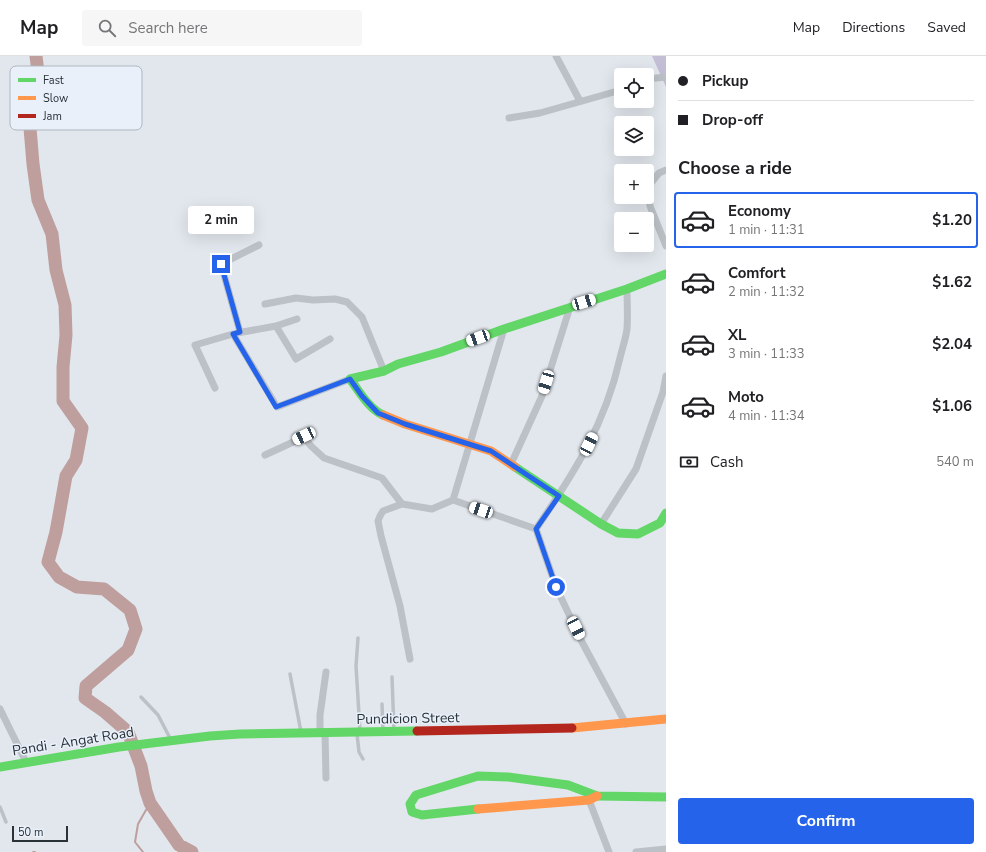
<!DOCTYPE html>
<meta charset="utf-8">
<style>
:root{--surface:#fff;--page:#f6f6f6;--text:#202124;--muted:#757577;--line:#e0e0e0;--accent:#2563eb}
body{margin:0;font-family:"Nunito Sans",sans-serif;background:var(--page);color:var(--text);height:100vh;display:flex;flex-direction:column;font-size:15px;white-space:nowrap}
*{box-sizing:border-box;margin:0}
p{font-size:13px;color:var(--muted)}
.icon{flex:none;width:22px;height:22px;fill:none;stroke:currentColor;stroke-width:2;stroke-linecap:round;stroke-linejoin:round}
.map{position:relative;flex:1;overflow:hidden}
.sheet{display:flex;flex-direction:column;background:var(--surface);width:320px}
.sheet>*{flex:none}
.hud{display:grid;align-content:center;height:88px;padding:0 12px;background:var(--surface)}
.tools{position:absolute;left:614px;top:12px;display:grid;gap:8px}
.tools a{display:grid;place-items:center;width:40px;height:40px;border-radius:4px;background:var(--surface);box-shadow:0 4px 16px #0002;font-size:20px}
.scale{position:absolute;left:12px;bottom:10px;width:56px;box-sizing:border-box;padding-left:4px;border:2px solid #293237;border-top:0;font-size:11px;line-height:14px;white-space:nowrap;color:#293237;-webkit-text-stroke:3px #e9f0fa;paint-order:stroke}
.end{position:absolute;width:18px;height:18px;margin:-9px;border:5px solid #2563eb;background:#fff;box-shadow:0 0 0 2px #fff}
.from{border-radius:50%}
.bubble{position:absolute;height:28px;border-radius:4px;background:var(--surface);box-shadow:0 4px 16px #0002;font-size:13px;font-weight:700;line-height:28px;text-align:center}
.car{position:absolute;width:12px;height:24px;margin:-12px -6px;border-radius:5px;box-shadow:0 0 3px 1px #0007;background:linear-gradient(#fff 24%,#345 0 40%,#fff 0 76%,#345 0 86%,#fff 0)}
.hud b{display:flex;align-items:center;gap:14px;height:38px;font-size:15px}
.hud b+b{border-top:1px solid var(--line)}
.hud i{width:10px;height:10px;background:var(--text)}
ul{padding:0;list-style:none}
li{display:flex;align-items:center;gap:12px;height:56px;margin:0 8px 6px;padding:0 4px;border:2px solid transparent;border-radius:4px}
li div{flex:1}
li b{display:block;font-size:15px}
li em{font-style:normal;font-weight:700}
li.active{border-color:var(--accent)}
li>.icon{width:36px;height:36px;stroke-width:1.5}
h2{padding:0 12px;font-size:18px;line-height:48px}
.pay{display:flex;align-items:center;gap:10px;height:44px;padding:0 12px;font-size:15px}
.pay p{margin-inline-start:auto}
.primary-button{display:flex;gap:8px;margin-top:auto;padding:8px 12px}
.primary-button a{flex:1;height:46px;border-radius:4px;background:var(--accent);color:#fff;font-size:16px;font-weight:700;line-height:46px;text-align:center}
header{display:flex;align-items:center;gap:24px;box-sizing:border-box;height:56px;padding:0 20px;background:var(--surface);border-bottom:1px solid var(--line)}
header strong{font-size:19px}
nav{display:flex;gap:22px;margin-inline-start:auto;font-size:14px}
.search{width:280px;height:36px;background:var(--page);display:flex;align-items:center;gap:10px;box-sizing:border-box;padding:0 14px;border-radius:4px;color:var(--muted);font-size:15px}
main{display:flex;flex:1;min-height:0}
.map>svg:first-child{display:block}
.green{fill:#c3bed5}
.lines{fill:none;stroke-linecap:round;stroke-linejoin:round}
.stream{stroke:#be9f9e;stroke-width:2}
.river{stroke:#be9f9e;stroke-width:13}
.lane{stroke:#bbc1c6;stroke-width:3.5}
.street{stroke:#bbc1c6;stroke-width:7}
.fast{stroke:#63d668;stroke-width:9}
.slow{stroke:#ff974d;stroke-width:9}
.jam{stroke:#b3261e;stroke-width:9}
.route{stroke:#2563eb;stroke-width:5}
.labels{text-anchor:middle;stroke-width:3;stroke-linejoin:round;paint-order:stroke}
.street-label{font-size:14px;fill:#293237;stroke:#e9f0fa}
.key{fill:#e9f0fa;stroke:#afb7c0;stroke-width:1}
.key-label{font-size:11px;fill:#293237}
</style>
<header>
<strong>Map</strong>
<div class="search"><svg class="icon" aria-label="search" viewBox="0 0 24 24"><circle cx="10" cy="10" r="6"/><path d="M15 15l6 6"/></svg>Search here</div>
<nav><a>Map</a><a>Directions</a><a>Saved</a></nav>
</header>
<main>
<div class="map">
<svg width="666" height="796" viewBox="0 0 666 796">
<rect width="100%" height="100%" fill="#e2e7ed"/>
<path class="green" d="M 652,0 L 666,0 L 666,31 Z"/>
<g class="lines">
<path class="stream" d="M 33,796 L 35,796
M 143,796 L 135,786 L 138,768 L 150,747"/>
<path class="river" d="M 36,0 L 40,32 L 30,72 L 33,108 L 38,144 L 52,178 L 56,214 L 65,249 L 66,279 L 63,311 L 63,345 L 82,372 L 76,404 L 66,420 L 56,476 L 48,506 L 59,521 L 77,531 L 104,533 L 130,554 L 136,573 L 128,594 L 86,630 L 85,642 L 105,656 L 128,676 L 141,710 L 146,735 L 150,747 L 179,789 L 192,796"/>
<path class="lane" d="M 358,582 L 356,610 L 360,675
M 290,618 L 301,676
M 392,621 L 394,675
M 141,641 L 158,659 L 171,684
M 382,648 L 383,675
M 357,678 L 359,696 L 363,703
M 0,751 L 6,766"/>
<path class="street" d="M 556,0 L 580,45
M 647,23 L 666,21
M 509,62 L 540,57 L 621,34
M 666,114 L 659,117 L 647,132 L 650,150 L 666,190
M 265,248 L 296,242 L 313,244 L 335,243 L 347,246 L 362,261 L 384,315
M 276,270 L 296,303 L 330,283
M 504,273 L 453,444 L 536,473
M 240,276 L 221,208 L 259,189
M 237,277 L 276,270 L 297,263
M 215,332 L 195,289 L 233,278 L 277,351 L 350,323
M 265,399 L 304,381 L 311,390 L 324,402 L 382,422 L 402,448
M 511,408 L 542,340 L 570,251
M 601,468 L 636,413 L 663,336 L 666,320
M 410,603 L 400,550 L 381,480 L 378,465 L 380,460 L 383,455 L 402,448 L 432,453 L 453,444
M 0,653 L 26,706
M 626,668 L 582,586 L 556,531 L 536,473 C 574,417 605,369 620,302 C 622,293 626,282 627,273 C 628,260 627,246 627,233
M 320,677 L 320,659 L 326,616
M 325,677 L 326,722
M 589,744 L 609,796
M 636,796 L 666,793"/>
<path class="fast" d="M 383,359 C 369,353 359,335 350,323 L 384,315 L 398,308 L 441,296 L 504,273 L 627,233 L 666,218
M 515,411 L 601,468 L 618,477 L 638,478 L 660,467 L 666,457
M 0,711 L 119,691 L 210,680 L 240,678 L 417,675
M 478,753 L 422,759 L 412,756 L 410,748 L 416,739 L 478,720 L 508,721 L 568,729 L 597,740 L 666,741"/>
<path class="slow" d="M 383,359 L 405,368 L 491,395 L 515,411
M 572,672 L 666,663
M 478,753 L 589,744 L 597,740"/>
<path class="jam" d="M 417,675 L 572,672"/>
</g>
<g class="lines">
<path class="route" d="M 221,208 L 240,276 L 233,278 L 276,351 L 350,323 L 362,340 L 378,357 L 405,368 L 491,395 L 559,440 L 536,473 L 556,531"/>
</g>
<g class="labels">
<g class="street-label">
<text transform="translate(408 662) rotate(-1)" y="5">Pundicion Street</text>
<text transform="translate(73 685) rotate(-9)" y="5">Pandi - Angat Road</text>
</g>
</g>
<rect x="10" y="10" width="132" height="64" rx="6" class="key"/>
<rect x="18" y="22" width="18" height="4" fill="#63d668"/>
<rect x="18" y="40" width="18" height="4" fill="#ff974d"/>
<rect x="18" y="58" width="18" height="4" fill="#b3261e"/>
<g class="key-label">
<text x="43" y="28">Fast</text>
<text x="43" y="46">Slow</text>
<text x="43" y="64">Jam</text>
</g>
</svg>
<div class="tools">
<a><svg class="icon" aria-label="locate" viewBox="0 0 24 24"><circle cx="12" cy="12" r="6"/><path d="M12 2v4M12 18v4M2 12h4M18 12h4"/></svg></a>
<a><svg class="icon" aria-label="layers" viewBox="0 0 24 24"><path d="M12 4l9 5-9 5-9-5zM3 14l9 5 9-5"/></svg></a>
<a>+</a>
<a>−</a>
</div>
<div class="scale">50 m</div>
<i class="end from" style="left:556px;top:531px"></i>
<i class="end" style="left:221px;top:208px"></i>
<div class="bubble" style="left:188px;top:150px;width:66px">2 min</div>
<i class="car" style="left:584px;top:246px;rotate:73deg"></i>
<i class="car" style="left:478px;top:282px;rotate:250deg"></i>
<i class="car" style="left:546px;top:326px;rotate:197deg"></i>
<i class="car" style="left:304px;top:380px;rotate:245deg"></i>
<i class="car" style="left:589px;top:388px;rotate:26deg"></i>
<i class="car" style="left:481px;top:454px;rotate:289deg"></i>
<i class="car" style="left:576px;top:572px;rotate:154deg"></i>
</div>
<section class="sheet">
<div class="hud">
<b><i class="from"></i>Pickup</b>
<b><i></i>Drop-off</b>
</div>
<h2>Choose a ride</h2>
<ul>
<li class="active"><svg class="icon" aria-label="car" viewBox="0 0 24 24"><path d="M5 17H2v-5l4-1 3-4h7l3 4 3 1v5h-3M9 17h6M6 11h13"/><circle cx="7" cy="17" r="2"/><circle cx="17" cy="17" r="2"/></svg><div><b>Economy</b><p>1 min · 11:31</p></div><em>$1.20</em></li>
<li><svg class="icon" aria-label="car" viewBox="0 0 24 24"><path d="M5 17H2v-5l4-1 3-4h7l3 4 3 1v5h-3M9 17h6M6 11h13"/><circle cx="7" cy="17" r="2"/><circle cx="17" cy="17" r="2"/></svg><div><b>Comfort</b><p>2 min · 11:32</p></div><em>$1.62</em></li>
<li><svg class="icon" aria-label="car" viewBox="0 0 24 24"><path d="M5 17H2v-5l4-1 3-4h7l3 4 3 1v5h-3M9 17h6M6 11h13"/><circle cx="7" cy="17" r="2"/><circle cx="17" cy="17" r="2"/></svg><div><b>XL</b><p>3 min · 11:33</p></div><em>$2.04</em></li>
<li><svg class="icon" aria-label="car" viewBox="0 0 24 24"><path d="M5 17H2v-5l4-1 3-4h7l3 4 3 1v5h-3M9 17h6M6 11h13"/><circle cx="7" cy="17" r="2"/><circle cx="17" cy="17" r="2"/></svg><div><b>Moto</b><p>4 min · 11:34</p></div><em>$1.06</em></li>
</ul>
<div class="pay"><svg class="icon" aria-label="cash" viewBox="0 0 24 24"><path d="M3 7h18v10H3z"/><circle cx="12" cy="12" r="2"/></svg>Cash<p>540 m</p></div>
<div class="primary-button"><a>Confirm</a></div>
</section>
</main>
